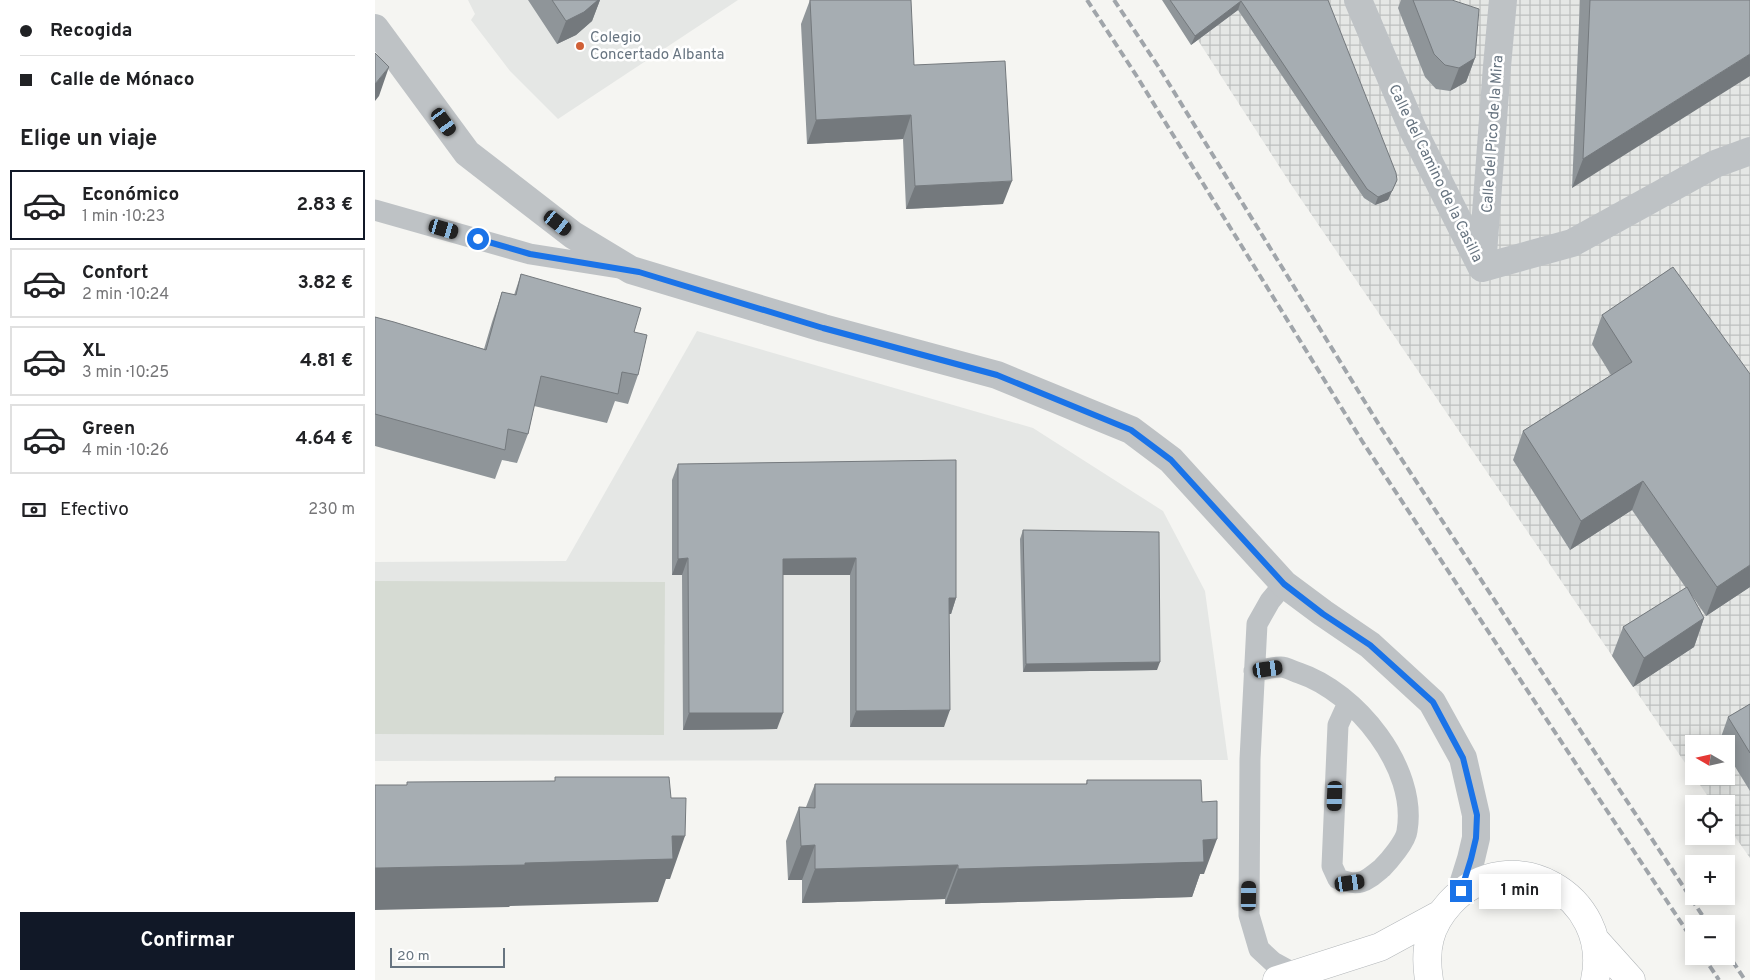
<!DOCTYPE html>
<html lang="es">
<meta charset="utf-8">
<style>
:root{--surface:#fff;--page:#f6f6f6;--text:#202124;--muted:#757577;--line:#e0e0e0;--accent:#111827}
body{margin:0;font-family:Overpass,sans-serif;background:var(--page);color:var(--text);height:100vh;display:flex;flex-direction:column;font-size:19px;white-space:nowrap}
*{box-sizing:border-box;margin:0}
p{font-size:16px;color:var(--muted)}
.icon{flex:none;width:28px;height:28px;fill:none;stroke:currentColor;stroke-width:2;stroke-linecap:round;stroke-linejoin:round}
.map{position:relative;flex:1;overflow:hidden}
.panel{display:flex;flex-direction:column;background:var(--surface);width:375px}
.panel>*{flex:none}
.banner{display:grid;align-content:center;height:110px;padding:0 20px;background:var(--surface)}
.needle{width:32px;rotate:279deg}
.controls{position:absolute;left:1310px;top:735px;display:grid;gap:10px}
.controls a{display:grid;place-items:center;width:50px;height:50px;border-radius:0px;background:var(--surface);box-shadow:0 2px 12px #0003;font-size:25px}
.scale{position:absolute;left:15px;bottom:12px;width:115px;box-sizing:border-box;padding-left:5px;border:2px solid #677480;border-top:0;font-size:14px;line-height:18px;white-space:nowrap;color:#677480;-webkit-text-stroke:4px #fff;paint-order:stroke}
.end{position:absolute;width:22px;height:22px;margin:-11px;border:6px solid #1a73e8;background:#fff;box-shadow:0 0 0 2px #fff}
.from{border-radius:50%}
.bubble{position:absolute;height:35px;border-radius:0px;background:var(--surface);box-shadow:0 2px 12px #0003;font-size:16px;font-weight:700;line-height:35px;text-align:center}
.car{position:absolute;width:15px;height:30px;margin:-15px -8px;border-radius:6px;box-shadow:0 0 4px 1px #0007;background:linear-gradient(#222 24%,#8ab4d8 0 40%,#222 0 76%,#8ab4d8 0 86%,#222 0)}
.banner b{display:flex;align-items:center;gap:18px;height:48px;font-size:19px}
.banner b+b{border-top:1px solid var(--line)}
.banner i{width:12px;height:12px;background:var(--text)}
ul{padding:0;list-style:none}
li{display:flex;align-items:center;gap:15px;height:70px;margin:0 10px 8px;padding:0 10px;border:2px solid var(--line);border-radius:0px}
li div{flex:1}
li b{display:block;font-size:19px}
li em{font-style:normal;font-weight:700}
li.on{border-color:var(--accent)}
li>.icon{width:45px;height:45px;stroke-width:1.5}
h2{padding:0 20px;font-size:22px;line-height:60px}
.pay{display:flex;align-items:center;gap:12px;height:55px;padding:0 20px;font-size:19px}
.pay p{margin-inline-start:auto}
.action{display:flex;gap:10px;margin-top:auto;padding:10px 20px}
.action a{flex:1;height:58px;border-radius:0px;background:var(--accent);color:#fff;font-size:20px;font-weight:700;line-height:58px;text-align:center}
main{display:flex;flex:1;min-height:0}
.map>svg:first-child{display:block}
.built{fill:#e5e7e5}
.industrial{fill:url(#industrial-grid)}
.grass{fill:#d6dbd3}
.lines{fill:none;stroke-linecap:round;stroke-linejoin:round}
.primary-casing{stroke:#b2b6b9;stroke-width:29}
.lane{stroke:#bec2c5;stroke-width:21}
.street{stroke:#bec2c5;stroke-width:28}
.primary{stroke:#fff;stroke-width:28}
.rail{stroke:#a0a5aa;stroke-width:4;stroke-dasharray:8 4;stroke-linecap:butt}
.wall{fill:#8f9599}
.shaded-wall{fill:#74797d}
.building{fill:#a6adb2;stroke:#74797d}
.route{stroke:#1a73e8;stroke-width:6}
.poi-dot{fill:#d06036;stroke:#fff;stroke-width:2}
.labels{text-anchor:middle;stroke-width:5;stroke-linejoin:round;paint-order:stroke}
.poi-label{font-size:15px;fill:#677480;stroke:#fff;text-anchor:start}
.street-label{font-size:15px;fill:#677480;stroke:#fff}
</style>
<main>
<section class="panel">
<div class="banner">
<b><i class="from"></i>Recogida</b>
<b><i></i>Calle de Mónaco</b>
</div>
<h2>Elige un viaje</h2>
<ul>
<li class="on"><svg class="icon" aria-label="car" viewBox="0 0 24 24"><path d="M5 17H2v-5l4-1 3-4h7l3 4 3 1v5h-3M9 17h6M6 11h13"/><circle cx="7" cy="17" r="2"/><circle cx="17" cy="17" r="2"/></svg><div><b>Económico</b><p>1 min · 10:23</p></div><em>2.83 €</em></li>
<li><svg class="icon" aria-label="car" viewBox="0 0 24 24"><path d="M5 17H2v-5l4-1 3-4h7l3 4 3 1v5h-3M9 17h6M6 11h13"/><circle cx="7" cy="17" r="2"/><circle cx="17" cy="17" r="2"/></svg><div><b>Confort</b><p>2 min · 10:24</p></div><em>3.82 €</em></li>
<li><svg class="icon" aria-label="car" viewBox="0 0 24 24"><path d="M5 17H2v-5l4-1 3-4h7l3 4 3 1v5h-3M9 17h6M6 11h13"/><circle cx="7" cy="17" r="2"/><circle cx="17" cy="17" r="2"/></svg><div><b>XL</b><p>3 min · 10:25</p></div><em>4.81 €</em></li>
<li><svg class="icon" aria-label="car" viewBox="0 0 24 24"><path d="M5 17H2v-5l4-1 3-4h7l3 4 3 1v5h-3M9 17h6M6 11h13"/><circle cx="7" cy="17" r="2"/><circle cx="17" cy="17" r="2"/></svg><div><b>Green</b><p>4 min · 10:26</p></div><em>4.64 €</em></li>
</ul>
<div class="pay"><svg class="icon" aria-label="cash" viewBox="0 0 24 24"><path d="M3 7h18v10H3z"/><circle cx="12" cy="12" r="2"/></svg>Efectivo<p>230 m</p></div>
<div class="action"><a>Confirmar</a></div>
</section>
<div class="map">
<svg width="1375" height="980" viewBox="0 0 1375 980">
<defs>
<pattern id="industrial-grid" width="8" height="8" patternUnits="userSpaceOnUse" patternTransform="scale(1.25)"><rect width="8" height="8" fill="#e5e7e5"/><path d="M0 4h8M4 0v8" fill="none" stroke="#bdc0bf"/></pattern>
</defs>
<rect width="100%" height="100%" fill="#f5f5f2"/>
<path class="built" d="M 93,0 L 363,0 L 183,119 L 135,71 L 96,20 L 100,14 Z
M 322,331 L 658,428 L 788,511 L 830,591 L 853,760 L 0,761 L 0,562 L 191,561 Z"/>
<path class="industrial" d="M 797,0 L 1375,0 L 1375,858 L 1351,824 L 1351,804 L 1338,804 L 1319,776 L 1351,776 L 1351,744 L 1319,744 L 1319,776 L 915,183 Z"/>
<path class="grass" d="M 0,581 L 290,582 L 289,735 L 0,734 Z"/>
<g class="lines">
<g class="primary-casing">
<path id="primary" d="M 1221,941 L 1256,980
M 902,980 L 1005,947 L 1064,915
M 1054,980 C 1049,949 1054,926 1075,903 C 1135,838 1238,895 1220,980"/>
</g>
<path class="lane" d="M 0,210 L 155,254 L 250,269
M 909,584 L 895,601 L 882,624 L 875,759 L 874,915 L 884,949 L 898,962 L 920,974
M 879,671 C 888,670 897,667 906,667 C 911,667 918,671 924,673 C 981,692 1043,768 1032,831 C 1031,841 1014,861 1007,868 C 990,882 985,887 963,879 L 957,866 L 963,725 L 973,703"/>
<path class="street" d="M 983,0 L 1038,130 L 1107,268 L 1197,243 L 1340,164 L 1375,151
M 0,28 L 92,153 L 198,235 L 256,270 L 448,328 L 622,375 L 756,430 L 796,460 L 909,584 L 948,613 L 995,645 L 1057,702 L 1088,758 L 1101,815 L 1101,838 L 1096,859 L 1086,891
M 1107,267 L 1122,66 L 1128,0"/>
<use href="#primary" class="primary"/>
<path class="rail" d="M 712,0 L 761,75 L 987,441 L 1319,942
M 739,0 L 783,66 L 1006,428 L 1333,924
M 1351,951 L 1370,980
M 1328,956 L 1344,980"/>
</g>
<path class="wall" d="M 153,0 L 225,0 L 217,21 L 201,35 L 182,44 Z
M 435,0 L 539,65 L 628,204 L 531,209 L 528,139 L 432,144 L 426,24 Z
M 787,0 L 953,0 L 1018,188 L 1013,200 L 1000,205 L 989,198 L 863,10 L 816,45 Z
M 1026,0 L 1077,0 L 1100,58 L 1091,82 L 1075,91 L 1061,89 L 1050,77 L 1023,8 Z
M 1205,0 L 1375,0 L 1197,188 Z
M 1298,267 L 1375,587 L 1331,616 L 1313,590 L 1329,618 L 1319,647 L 1258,687 L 1237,656 L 1248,627 L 1311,588 L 1257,510 L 1195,550 L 1138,460 L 1148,431 L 1236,375 L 1217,344 L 1227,315 Z
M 146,274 L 259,332 L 263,375 L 253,404 L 240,401 L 232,423 L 159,406 L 153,434 L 142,463 L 127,460 L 120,479 L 0,446 L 0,317 L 109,349 L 117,322 L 127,292 L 139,295 Z
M 303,464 L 581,598 L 576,614 L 574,614 L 569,727 L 475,727 L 475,575 L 408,575 L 402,729 L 308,730 L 307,575 L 297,575 L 297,480 Z
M 648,530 L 782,670 L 648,672 L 645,539 Z
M 1375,704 L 1375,791 L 1351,752 L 1351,744 L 1347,744 L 1345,740 L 1353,717 Z
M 712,780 L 829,874 L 825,874 L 817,897 L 570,904 L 570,899 L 427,903 L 427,880 L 413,880 L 411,841 L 424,807 L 431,807 L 440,784 L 711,784 Z"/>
<path class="shaded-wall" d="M 223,0 L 225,0 L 217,21 L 201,35 L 182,44 L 191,21 Z
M 866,1 L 863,10 L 816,45 L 820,36 Z
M 1375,54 L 1375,76 L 1197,188 L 1208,159 Z
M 1100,58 L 1091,82 L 1075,91 L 1084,68 Z
M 14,67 L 4,96 L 0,101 L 0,84 Z
M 536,115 L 528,139 L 432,144 L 441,120 Z
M 1022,180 L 1013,200 L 1000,205 L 1003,197 Z
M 637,181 L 628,204 L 531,209 L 540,186 Z
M 1268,481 L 1257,510 L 1195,550 L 1206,521 Z
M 313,558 L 307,575 L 297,575 L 303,559 Z
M 481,558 L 475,575 L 402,575 L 408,559 Z
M 1375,565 L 1375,587 L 1331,616 L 1342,587 Z
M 574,598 L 581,598 L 576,614 L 568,614 Z
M 1329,618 L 1319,647 L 1258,687 L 1269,658 Z
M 785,662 L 782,670 L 648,672 L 651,664 Z
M 575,710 L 569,727 L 475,727 L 481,711 Z
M 314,713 L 408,713 L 402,729 L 308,730 Z
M 297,836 L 310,836 L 295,879 L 291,879 L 283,902 L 135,906 L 134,907 L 0,910 L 0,868 L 150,863 Z
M 842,839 L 829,874 L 825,874 L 817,897 L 570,904 L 583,869 L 828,840 Z
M 440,845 L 427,880 L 413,880 L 426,846 Z
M 583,865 L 570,899 L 427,903 L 440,869 Z"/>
<path class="building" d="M 177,0 L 223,0 L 209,12 L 191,21 Z
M 435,0 L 536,0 L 539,65 L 630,61 L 637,181 L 540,186 L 536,115 L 441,120 Z
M 795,0 L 953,0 L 1021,173 L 1022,180 L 1017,191 L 1003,197 L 992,189 L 866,1 L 820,36 Z
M 1038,0 L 1077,0 L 1104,9 L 1100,58 L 1084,68 L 1070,65 L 1059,54 Z
M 1215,0 L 1375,0 L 1375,54 L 1208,159 Z
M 0,53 L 14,67 L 0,84 Z
M 1298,267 L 1375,374 L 1375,565 L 1342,587 L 1268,481 L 1206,521 L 1148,431 L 1257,362 L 1227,315 Z
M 146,274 L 266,308 L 259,332 L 272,335 L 263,375 L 247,372 L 243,394 L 166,376 L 153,434 L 133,429 L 130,450 L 0,414 L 0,317 L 19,322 L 111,350 L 127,292 L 141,295 Z
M 581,460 L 581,598 L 574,598 L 575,710 L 481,711 L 481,558 L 408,559 L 408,713 L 314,713 L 313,558 L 303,559 L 303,464 Z
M 648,530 L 784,532 L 785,662 L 651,664 Z
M 1312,587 L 1329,618 L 1269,658 L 1248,627 Z
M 1375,704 L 1375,753 L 1353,717 Z
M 180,777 L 294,777 L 296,798 L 311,798 L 310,836 L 297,836 L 298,859 L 150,863 L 150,865 L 0,868 L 0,785 L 32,785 L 32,782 L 180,781 Z
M 712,780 L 826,780 L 827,802 L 842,801 L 842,839 L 828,840 L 829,862 L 583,869 L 583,865 L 440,869 L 440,845 L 426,846 L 424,807 L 440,808 L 440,784 L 712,784 Z"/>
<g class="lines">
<path class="route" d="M 103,239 L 155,254 L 264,272 L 448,328 L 622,375 L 756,430 L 796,460 L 909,584 L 948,614 L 995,645 L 1058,702 L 1088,758 L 1102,815 L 1101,838 L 1096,859 L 1086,891"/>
</g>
<circle class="poi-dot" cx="205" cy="46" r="5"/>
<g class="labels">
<g class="poi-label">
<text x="215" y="42">Colegio<tspan x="215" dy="17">Concertado Albanta</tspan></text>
</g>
<g class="street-label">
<text transform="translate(1117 134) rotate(-86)" y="5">Calle del Pico de la Mira</text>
<text transform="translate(1061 173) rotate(64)" y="5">Calle del Camino de la Casilla</text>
</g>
</g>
</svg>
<div class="controls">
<a><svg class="needle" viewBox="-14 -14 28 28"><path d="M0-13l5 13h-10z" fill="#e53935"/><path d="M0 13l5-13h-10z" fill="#757577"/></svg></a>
<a><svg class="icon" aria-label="locate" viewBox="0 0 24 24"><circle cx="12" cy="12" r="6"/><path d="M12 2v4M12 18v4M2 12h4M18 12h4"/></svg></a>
<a>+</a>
<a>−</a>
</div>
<div class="scale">20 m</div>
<i class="end from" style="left:103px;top:239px"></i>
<i class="end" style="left:1086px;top:891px"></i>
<div class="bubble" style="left:1104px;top:874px;width:82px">1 min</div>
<i class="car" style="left:69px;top:122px;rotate:144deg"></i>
<i class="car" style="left:183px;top:223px;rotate:128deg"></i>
<i class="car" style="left:69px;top:229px;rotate:106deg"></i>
<i class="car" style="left:893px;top:669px;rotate:82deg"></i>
<i class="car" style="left:960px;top:796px;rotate:182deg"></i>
<i class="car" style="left:975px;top:883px;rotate:82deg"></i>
<i class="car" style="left:874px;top:896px;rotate:1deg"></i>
</div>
</main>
